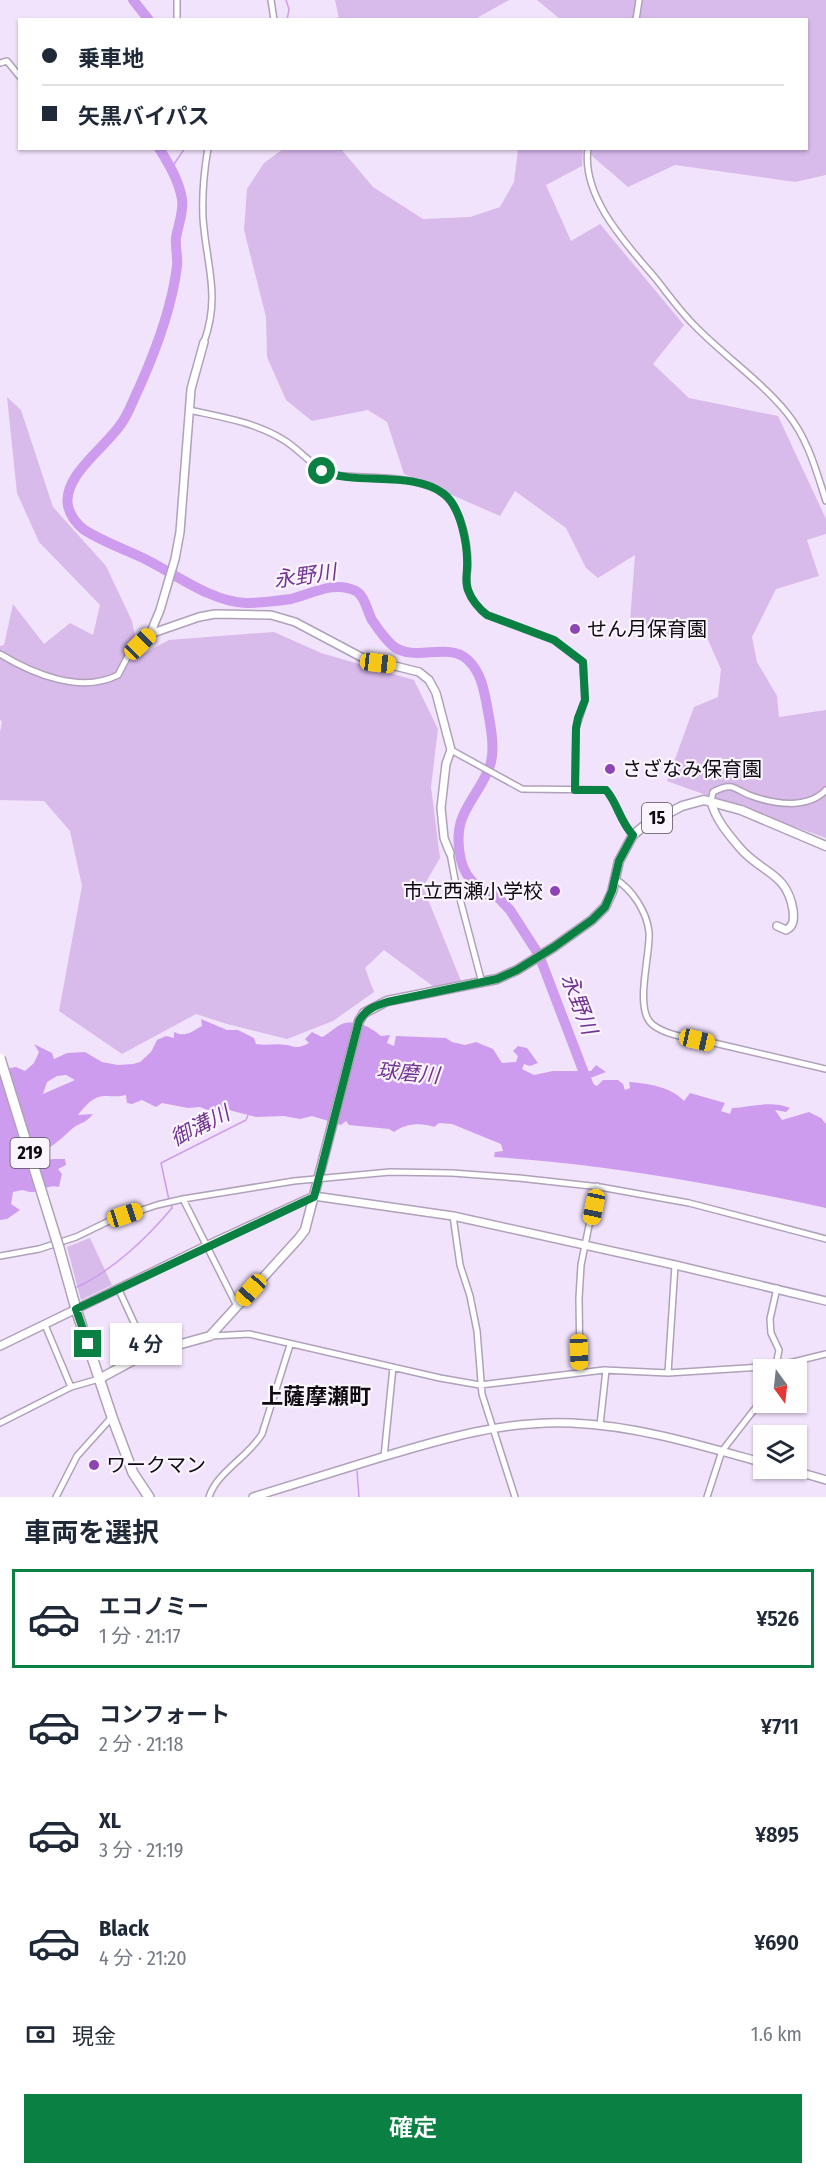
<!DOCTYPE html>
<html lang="ja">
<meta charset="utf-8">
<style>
:root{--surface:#fff;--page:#f6f6f7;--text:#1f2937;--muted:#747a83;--line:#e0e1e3;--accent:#0b8043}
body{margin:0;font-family:"Fira Sans Condensed","Noto Sans JP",sans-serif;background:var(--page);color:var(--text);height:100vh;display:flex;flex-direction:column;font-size:22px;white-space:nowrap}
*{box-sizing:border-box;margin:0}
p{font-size:20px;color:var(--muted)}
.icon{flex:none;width:33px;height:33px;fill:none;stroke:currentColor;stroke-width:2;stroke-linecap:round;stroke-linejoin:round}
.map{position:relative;height:1497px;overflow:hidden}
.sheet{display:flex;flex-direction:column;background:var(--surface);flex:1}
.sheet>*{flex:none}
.top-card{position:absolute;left:18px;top:18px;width:790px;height:132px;border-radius:0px;box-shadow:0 2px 4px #0004;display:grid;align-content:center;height:132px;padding:0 24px;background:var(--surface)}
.needle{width:39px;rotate:165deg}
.tools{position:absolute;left:753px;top:1359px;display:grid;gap:12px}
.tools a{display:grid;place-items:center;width:54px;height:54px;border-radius:0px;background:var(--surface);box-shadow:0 2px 4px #0004;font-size:30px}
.end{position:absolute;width:27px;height:27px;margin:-14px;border:8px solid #0b8043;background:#fff;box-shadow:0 0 0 3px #fff}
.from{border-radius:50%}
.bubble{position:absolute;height:42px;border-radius:0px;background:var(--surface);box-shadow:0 2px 4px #0004;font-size:20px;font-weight:600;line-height:42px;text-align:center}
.car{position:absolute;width:18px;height:36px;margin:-18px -9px;border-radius:8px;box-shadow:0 0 4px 2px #0007;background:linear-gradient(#f5c518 24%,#345 0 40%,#f5c518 0 76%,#345 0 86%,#f5c518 0)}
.top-card b{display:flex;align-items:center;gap:21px;height:57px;font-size:22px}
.top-card b+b{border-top:2px solid var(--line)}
.top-card i{width:15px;height:15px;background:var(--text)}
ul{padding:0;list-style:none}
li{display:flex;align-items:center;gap:18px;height:99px;margin:0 12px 9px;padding:0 12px;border:3px solid transparent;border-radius:0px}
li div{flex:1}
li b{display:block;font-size:22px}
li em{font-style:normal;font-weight:600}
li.active{border-color:var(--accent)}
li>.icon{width:54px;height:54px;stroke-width:1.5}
h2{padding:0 24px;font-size:27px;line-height:72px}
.pay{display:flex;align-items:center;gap:15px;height:66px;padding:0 24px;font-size:22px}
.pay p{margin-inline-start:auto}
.button{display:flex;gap:12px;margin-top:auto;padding:12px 24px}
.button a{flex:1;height:69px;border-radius:0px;background:var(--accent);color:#fff;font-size:24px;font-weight:600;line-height:69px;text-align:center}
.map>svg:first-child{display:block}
.green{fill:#d8baeb}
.water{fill:#ce9cee;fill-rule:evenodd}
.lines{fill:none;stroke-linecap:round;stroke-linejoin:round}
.stream{stroke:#ce9cee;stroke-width:1.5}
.river{stroke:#ce9cee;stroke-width:10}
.minor-casing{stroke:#afa1b9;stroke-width:8}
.tertiary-casing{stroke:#afa1b9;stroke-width:10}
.primary-casing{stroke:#afa1b9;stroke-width:11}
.trunk-casing{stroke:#afa1b9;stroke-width:12}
.minor{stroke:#fff;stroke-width:5}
.tertiary{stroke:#fff;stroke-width:7}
.primary{stroke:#fff;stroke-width:8}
.trunk{stroke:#fff;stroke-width:9}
.trunk-bridge-casing{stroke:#afa1b9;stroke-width:12;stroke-linecap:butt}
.trunk-bridge{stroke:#fff;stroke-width:9}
.route{stroke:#0b8043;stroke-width:8}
.poi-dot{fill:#8f44b6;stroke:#faf4fe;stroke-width:2}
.labels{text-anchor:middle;stroke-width:4.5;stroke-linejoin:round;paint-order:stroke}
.shield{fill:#faf4fe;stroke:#565059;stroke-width:1.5}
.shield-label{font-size:18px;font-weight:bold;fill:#0f0a12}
.poi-label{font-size:20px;fill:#0f0a12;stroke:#faf4fe;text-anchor:start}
.water-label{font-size:21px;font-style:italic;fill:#723493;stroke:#faf4fe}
.quarter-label{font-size:22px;font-weight:bold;fill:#0f0a12;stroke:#faf4fe}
</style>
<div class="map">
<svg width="826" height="1497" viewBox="0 0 826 1497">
<rect width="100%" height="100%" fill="#f2e3fc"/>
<path class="green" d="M 335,0 L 509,0 L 475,19 L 339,19 Z
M 537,0 L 826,0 L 826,175 L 795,182 L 675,165 L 628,187 L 584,149 L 807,148 L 807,20 L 560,19 Z
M 283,149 L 341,149 L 373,187 L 423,219 L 470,217 L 500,207 L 514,182 L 518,149 L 583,149 L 582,166 L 546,185 L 571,241 L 600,224 L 684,325 L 653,364 L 689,398 L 778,416 L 826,519 L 826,534 L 807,540 L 819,576 L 776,589 L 752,637 L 757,662 L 777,696 L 779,717 L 826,710 L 826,838 L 667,781 L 694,707 L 718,697 L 721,669 L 699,620 L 668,636 L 630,622 L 635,555 L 598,578 L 586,568 L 566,528 L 515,491 L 500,516 L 404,474 L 387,422 L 368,410 L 312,421 L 286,400 L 267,357 L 266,317 L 244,230 L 247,189 L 264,163 Z
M 7,397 L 21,410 L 53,507 L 106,566 L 132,621 L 139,656 L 169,640 L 274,632 L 321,653 L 414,680 L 438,729 L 431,787 L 440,858 L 423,887 L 461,981 L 434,987 L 384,950 L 365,968 L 374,992 L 333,1021 L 287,1039 L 227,1024 L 196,1014 L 122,1054 L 59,1011 L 82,886 L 70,831 L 44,801 L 0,800 L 0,732 L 2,722 L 0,719 L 0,646 L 4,645 L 13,604 L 44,644 L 70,623 L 93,635 L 100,605 L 39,542 L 17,493 Z
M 90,1238 L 112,1285 L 81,1300 L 67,1247 Z"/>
<path class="water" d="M 201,1019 L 227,1030 L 238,1030 L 254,1038 L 256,1044 C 267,1046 276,1043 286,1045 C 297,1047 297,1049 309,1043 L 305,1039 L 312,1032 L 322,1037 C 329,1034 336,1026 342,1024 C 356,1019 371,1027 381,1036 L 390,1035 L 387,1043 L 394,1046 L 396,1036 L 446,1038 L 452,1042 L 465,1045 L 476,1042 L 493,1049 L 502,1063 L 516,1062 L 518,1056 L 513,1051 L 518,1046 L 527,1048 L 538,1063 L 530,1066 L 524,1064 L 522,1069 L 534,1075 L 553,1071 L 591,1071 L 596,1065 L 606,1072 L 585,1080 L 597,1086 L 603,1080 L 618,1080 L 623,1084 L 625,1090 L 630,1088 L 629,1082 C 646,1083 672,1087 684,1101 L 690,1093 L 725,1103 L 721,1111 L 730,1114 L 732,1108 C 752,1107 771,1100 790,1108 L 786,1112 L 775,1110 L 782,1120 L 809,1112 L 821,1118 L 826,1124 L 826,1208 C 716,1184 606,1164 494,1157 L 495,1152 L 503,1151 L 501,1144 L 452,1124 L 439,1123 L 434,1127 C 421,1122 404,1124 394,1132 L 389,1129 L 349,1125 L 346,1121 L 341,1125 L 312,1116 L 300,1119 L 284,1116 L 256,1117 L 229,1110 L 207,1110 L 200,1107 L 188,1108 L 162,1103 L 156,1107 L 142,1100 L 132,1104 L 127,1103 L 126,1095 C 118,1097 114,1096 106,1096 C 94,1095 85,1106 78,1115 L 93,1114 C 85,1124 81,1122 73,1128 C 65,1135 58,1142 49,1148 L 46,1162 L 52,1159 L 65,1159 L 66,1165 L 58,1169 L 62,1174 L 59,1187 C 48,1184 43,1191 33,1192 C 23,1192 27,1188 13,1192 L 11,1204 L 20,1210 L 7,1219 L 0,1220 L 0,1070 L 16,1067 L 25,1071 L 34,1063 L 39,1052 L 34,1044 L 52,1053 L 54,1059 L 67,1053 L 85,1052 L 102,1062 L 118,1065 L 133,1064 L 140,1062 L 151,1052 L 157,1040 L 166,1036 L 174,1038 L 174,1032 C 186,1038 192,1031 202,1026 ZM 66,1075 L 75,1080 L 43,1094 L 47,1082 L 57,1076 Z"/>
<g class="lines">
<path class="stream" d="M 286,0 L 289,9 L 287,20
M 172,167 L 185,148
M 169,1200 L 161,1163 L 246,1120 L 248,1115
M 77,1287 C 112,1271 147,1238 172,1208 L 171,1204
M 357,1471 L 359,1497"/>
<path class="river" d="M 133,0 L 149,20
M 159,148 C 169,164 179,181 182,199 C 184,212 178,225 176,238 C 175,247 178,256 177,266 C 172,308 156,350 139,388 C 133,400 129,413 121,424 C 106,447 62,476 68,506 C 70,515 76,523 83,529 C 101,541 124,549 143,558 C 174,573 211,602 246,603 C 261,603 276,601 291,599 C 311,594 335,580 356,591 C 365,596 367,611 372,620 C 378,629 385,639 393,646 C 415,663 448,641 468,660 C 481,672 484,690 487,706 C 490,723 495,745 491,762 C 486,782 471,797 463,816 C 455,834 458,866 471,880 C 476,886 483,890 488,895 L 495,894 L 510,910 L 539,955 L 592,1094"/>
<g class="minor-casing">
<path id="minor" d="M 177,0 L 177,20
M 271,0 L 274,20
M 636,20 L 639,0
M 0,63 L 7,61 L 20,77
M 588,148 C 581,197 627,245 656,279 C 668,294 680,311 694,325 C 724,356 760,380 787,413 C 808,439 816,470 826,501
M 204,342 C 221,295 206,264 203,218 C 202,195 204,171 208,148
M 189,410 C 221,417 254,422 282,439 C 300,449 312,467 331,475 C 364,479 405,474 436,489 C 461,501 468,541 468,567 C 467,574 465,582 468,590 C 471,599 479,609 487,615 L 554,640 L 583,662 L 585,700 L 576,728 L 575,790
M 0,654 C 33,674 81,694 118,675 L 129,654
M 451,750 L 522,789 L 606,790 C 618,803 620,822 633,835
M 711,801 L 713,792 C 719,789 725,786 732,787 C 738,789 744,793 749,795 C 773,804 807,810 826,790
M 450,853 L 455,880 L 482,983
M 615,879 C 632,889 647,912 649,932 C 651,954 633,1010 653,1025 C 667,1036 692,1038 710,1042 C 748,1051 787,1060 826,1069
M 183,1199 L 237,1306
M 453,1216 L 460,1265 L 470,1296 L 477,1331 L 482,1394 L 515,1497
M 0,1256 L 39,1249 L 76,1237 L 109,1221 L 157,1205 L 183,1199 L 294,1181 L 390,1172 L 452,1173 L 519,1178 L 600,1187 L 689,1203 L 826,1239
M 118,1288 L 148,1353
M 45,1325 L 71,1387
M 212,1336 L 249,1334 L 440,1378 L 480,1385 L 604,1370 L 668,1373 L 762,1367 L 785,1364 L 826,1354
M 775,1370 L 779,1350 L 771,1333 L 770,1319 L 777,1288
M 580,1372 L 579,1298 L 581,1265 L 597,1186
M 668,1373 L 675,1265
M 0,1423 L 71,1387 L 99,1379
M 600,1425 L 606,1370
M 384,1457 L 393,1367
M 56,1497 L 77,1456 L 112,1417
M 209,1497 C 217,1472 248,1457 262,1434 L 290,1345
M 707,1497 L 722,1451 L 764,1397"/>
</g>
<g class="tertiary-casing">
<path id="tertiary" d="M 150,634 L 199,617 L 215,614 L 271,615 L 295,622 L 363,658 L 419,672 L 429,680 L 436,693 L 451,750 L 446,764 L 441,808 L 444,838 L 450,853
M 129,654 L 150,634 L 160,610 L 175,559 L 180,532 L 191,389 L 204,342
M 711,801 C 715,819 729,835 740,848 C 761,873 787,872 793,910 C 794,919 794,926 786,930 L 777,926
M 0,1346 L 206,1246 L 314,1196 L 453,1216 L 675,1265 L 826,1301
M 785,1468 L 826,1480
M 253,1497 C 295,1484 337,1471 379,1458 C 442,1439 505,1420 572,1423 C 638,1426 700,1445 764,1463"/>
</g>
<g class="primary-casing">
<path id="primary" d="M 99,1379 L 145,1354 L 210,1336 L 299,1238 L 305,1230 L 359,1021 L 364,1013 L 387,1001 L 497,979 L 517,970 L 554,947 L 592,920 L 605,907 L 612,892 L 619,861 L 633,835 L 644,826 L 682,806 L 704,800 L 741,810 L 826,846"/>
</g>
<g class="trunk-casing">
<path id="trunk" d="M 59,1248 L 76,1309 L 112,1417 L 133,1473 L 149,1497"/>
</g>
<use href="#minor" class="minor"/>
<use href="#tertiary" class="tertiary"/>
<use href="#primary" class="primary"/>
<use href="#trunk" class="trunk"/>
<g class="trunk-bridge-casing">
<path id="trunk-bridge" d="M 0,1058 L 59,1248"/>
</g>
<use href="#trunk-bridge" class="trunk-bridge"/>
</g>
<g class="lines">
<path class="route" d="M 88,1344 L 76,1309 L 314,1197 L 359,1021 C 366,1009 375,1006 387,1002 L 497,979 L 517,970 L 554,947 L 592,920 L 605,907 L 612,891 L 619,861 L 633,835 C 620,822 618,804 606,790 L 575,790 L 576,728 L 578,718 L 585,700 L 583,662 L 554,640 L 487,615 C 479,609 471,599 468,590 C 465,582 467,574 467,567 C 468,546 461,507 444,494 C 413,470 357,486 322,471"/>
</g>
<g class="poi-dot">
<circle cx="575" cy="629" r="6"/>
<circle cx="610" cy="769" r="6"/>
<circle cx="555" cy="891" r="6"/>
<circle cx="94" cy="1465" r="6"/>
</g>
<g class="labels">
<g class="shield">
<rect x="642" y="803" width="30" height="30" rx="4.5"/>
<rect x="10.5" y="1138" width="39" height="30" rx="4.5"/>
</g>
<g class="shield-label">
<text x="657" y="824">15</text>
<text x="30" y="1159">219</text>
</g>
<g class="poi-label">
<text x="587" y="636">せん月保育園</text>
<text x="622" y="776">さざなみ保育園</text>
<text x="543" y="898" text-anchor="end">市立西瀬小学校</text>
<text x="106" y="1472">ワークマン</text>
</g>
<g class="water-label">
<text transform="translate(305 576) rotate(-8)" y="7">永野川</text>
<text transform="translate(579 1004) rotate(69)" y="7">永野川</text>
<text transform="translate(408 1073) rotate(5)" y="7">球磨川</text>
<text transform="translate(200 1126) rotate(-27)" y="7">御溝川</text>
</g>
<g class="quarter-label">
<text x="316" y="1404">上薩摩瀬町</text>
</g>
</g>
</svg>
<div class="tools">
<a><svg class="needle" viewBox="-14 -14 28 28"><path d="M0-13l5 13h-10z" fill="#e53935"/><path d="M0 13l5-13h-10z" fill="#747a83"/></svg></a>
<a><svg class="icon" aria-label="layers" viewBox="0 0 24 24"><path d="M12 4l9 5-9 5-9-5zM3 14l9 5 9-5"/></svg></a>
</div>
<i class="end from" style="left:322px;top:471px"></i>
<i class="end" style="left:88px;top:1344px"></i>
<div class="bubble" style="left:110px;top:1323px;width:72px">4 分</div>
<i class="car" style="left:140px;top:644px;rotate:45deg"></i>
<i class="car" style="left:378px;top:663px;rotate:97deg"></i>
<i class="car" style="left:697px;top:1040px;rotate:103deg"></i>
<i class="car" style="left:594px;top:1207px;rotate:192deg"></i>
<i class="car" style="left:125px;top:1215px;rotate:72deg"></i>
<i class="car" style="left:251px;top:1290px;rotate:222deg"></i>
<i class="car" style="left:579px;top:1352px;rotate:178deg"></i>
<div class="top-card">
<b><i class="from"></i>乗車地</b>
<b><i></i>矢黒バイパス</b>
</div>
</div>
<section class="sheet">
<h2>車両を選択</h2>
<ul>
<li class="active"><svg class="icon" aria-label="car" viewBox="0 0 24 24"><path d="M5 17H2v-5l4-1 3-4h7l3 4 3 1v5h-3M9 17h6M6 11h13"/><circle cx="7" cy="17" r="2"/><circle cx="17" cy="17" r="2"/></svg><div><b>エコノミー</b><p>1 分 · 21:17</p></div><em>¥526</em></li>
<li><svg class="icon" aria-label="car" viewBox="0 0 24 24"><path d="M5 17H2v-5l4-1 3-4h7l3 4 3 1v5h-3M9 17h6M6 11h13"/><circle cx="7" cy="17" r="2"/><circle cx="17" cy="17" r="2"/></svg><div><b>コンフォート</b><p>2 分 · 21:18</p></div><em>¥711</em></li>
<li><svg class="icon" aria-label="car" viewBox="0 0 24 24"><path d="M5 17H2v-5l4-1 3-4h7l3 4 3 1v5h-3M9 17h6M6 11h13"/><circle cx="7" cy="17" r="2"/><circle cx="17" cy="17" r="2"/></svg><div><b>XL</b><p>3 分 · 21:19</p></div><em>¥895</em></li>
<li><svg class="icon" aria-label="car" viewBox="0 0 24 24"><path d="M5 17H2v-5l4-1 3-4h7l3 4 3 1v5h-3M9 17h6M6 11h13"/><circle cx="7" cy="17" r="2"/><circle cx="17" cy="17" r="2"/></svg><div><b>Black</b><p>4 分 · 21:20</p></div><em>¥690</em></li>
</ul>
<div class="pay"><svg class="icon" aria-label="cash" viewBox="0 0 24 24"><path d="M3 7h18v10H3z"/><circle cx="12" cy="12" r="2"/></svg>現金<p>1.6 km</p></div>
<div class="button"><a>確定</a></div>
</section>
